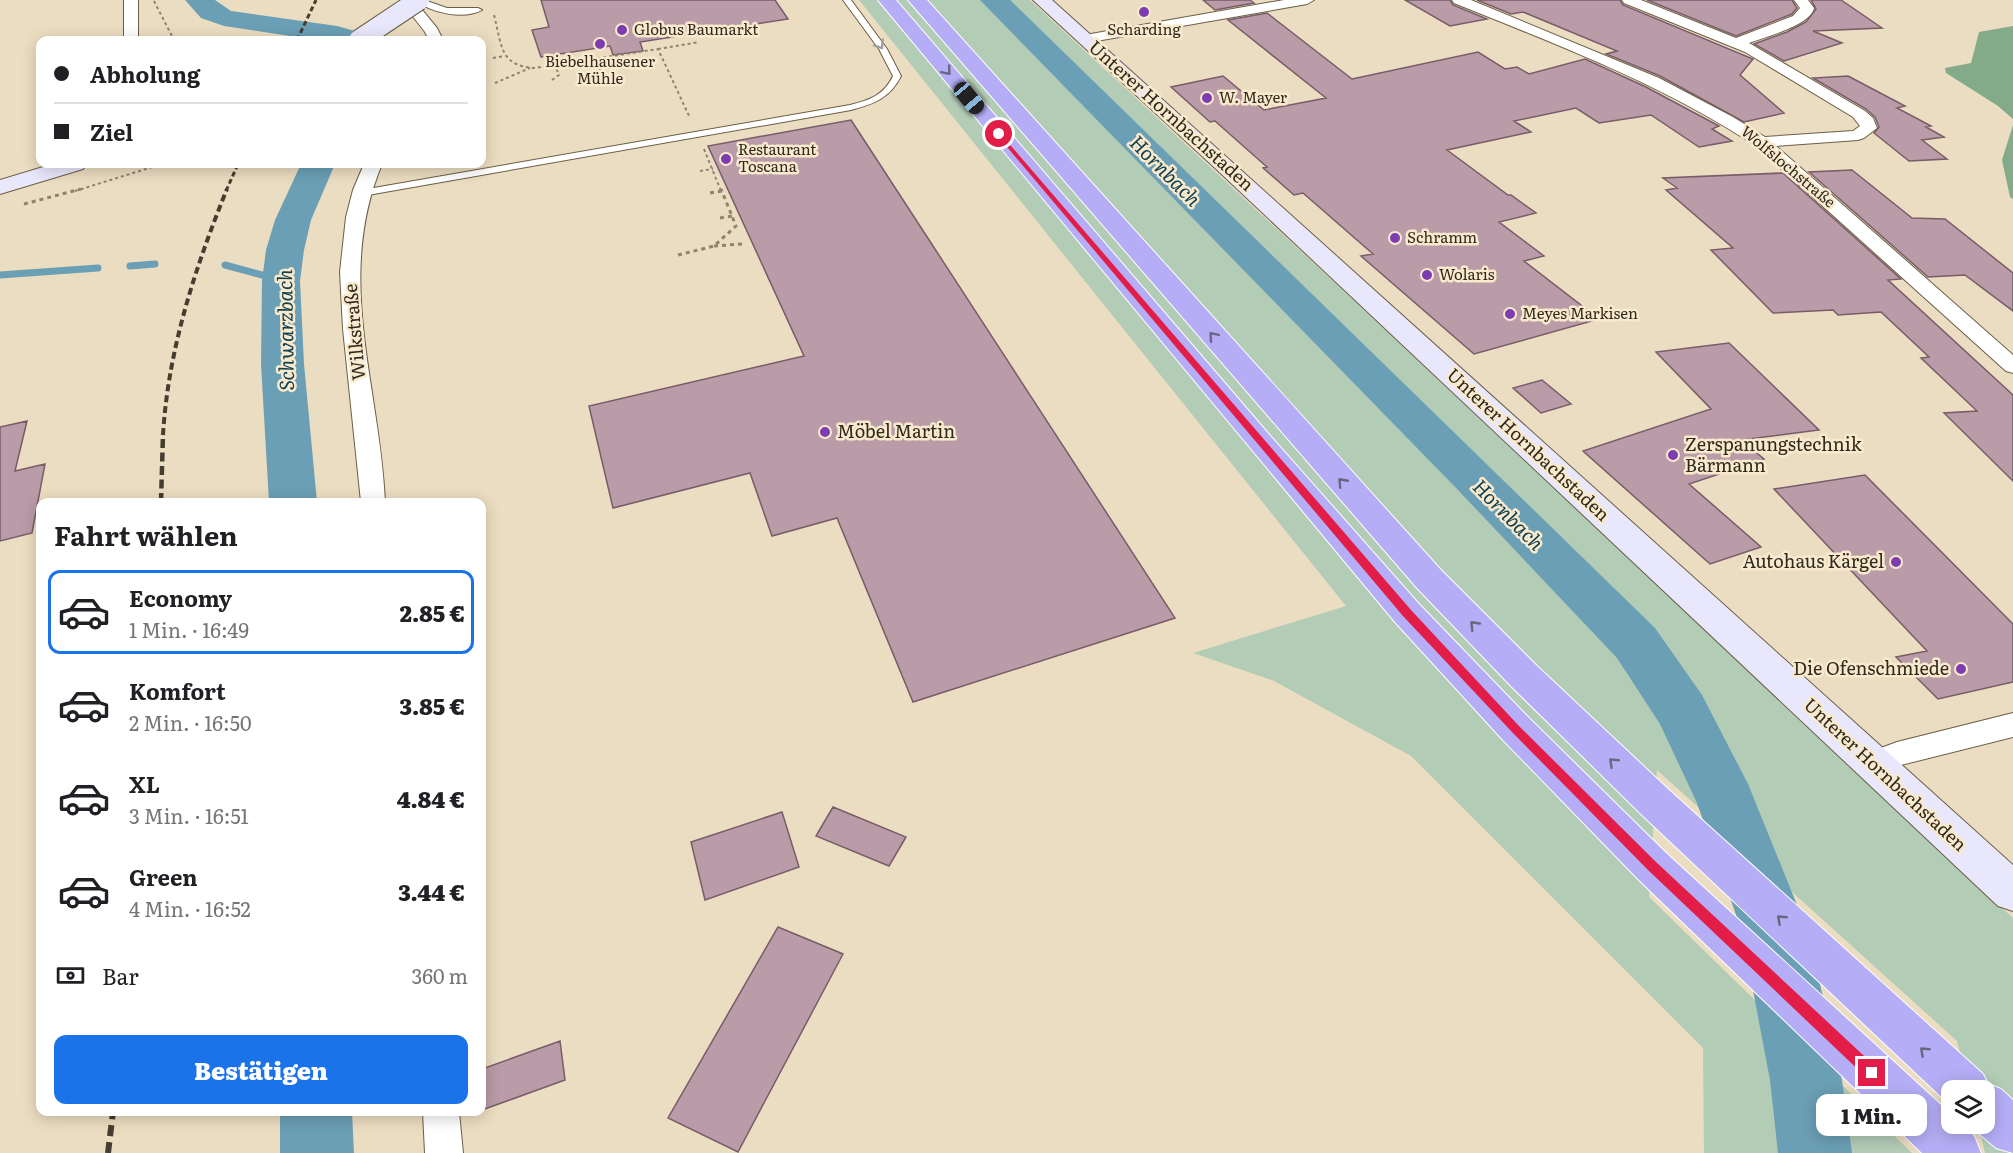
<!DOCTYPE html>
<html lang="de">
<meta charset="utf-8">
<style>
:root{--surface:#fff;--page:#f2f2f2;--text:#202124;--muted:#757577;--line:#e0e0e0;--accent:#1a73e8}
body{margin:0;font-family:Literata,serif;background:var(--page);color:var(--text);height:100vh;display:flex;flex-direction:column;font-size:22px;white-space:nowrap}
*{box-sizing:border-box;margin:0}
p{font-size:20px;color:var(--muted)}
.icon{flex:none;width:33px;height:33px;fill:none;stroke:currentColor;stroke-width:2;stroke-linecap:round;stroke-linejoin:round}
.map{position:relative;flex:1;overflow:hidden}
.side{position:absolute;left:36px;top:498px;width:450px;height:618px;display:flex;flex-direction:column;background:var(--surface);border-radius:12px;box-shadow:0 3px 15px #0003}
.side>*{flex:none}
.hud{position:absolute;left:36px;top:36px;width:450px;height:132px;border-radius:12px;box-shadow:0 3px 15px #0003;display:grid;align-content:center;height:132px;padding:0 18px;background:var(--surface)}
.controls{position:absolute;left:1941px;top:1080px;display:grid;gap:12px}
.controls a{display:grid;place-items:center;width:54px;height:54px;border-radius:12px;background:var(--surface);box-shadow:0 3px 15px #0003;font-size:30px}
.end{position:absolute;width:27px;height:27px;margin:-14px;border:8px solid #e11d48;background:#fff;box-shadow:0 0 0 3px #fff}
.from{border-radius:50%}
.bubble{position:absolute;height:42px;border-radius:12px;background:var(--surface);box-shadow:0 3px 15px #0003;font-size:20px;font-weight:800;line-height:42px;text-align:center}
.car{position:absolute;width:18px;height:36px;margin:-18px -9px;border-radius:8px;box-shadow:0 0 4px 2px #0007;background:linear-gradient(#222 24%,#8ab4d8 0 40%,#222 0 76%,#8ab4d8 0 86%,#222 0)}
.hud b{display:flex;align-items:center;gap:21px;height:57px;font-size:22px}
.hud b+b{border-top:2px solid var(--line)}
.hud i{width:15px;height:15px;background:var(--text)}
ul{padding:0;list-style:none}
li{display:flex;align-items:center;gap:18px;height:84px;margin:0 12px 9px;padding:0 6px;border:3px solid transparent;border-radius:12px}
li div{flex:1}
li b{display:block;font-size:22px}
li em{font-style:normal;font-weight:800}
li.current{border-color:var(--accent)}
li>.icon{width:54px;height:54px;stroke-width:1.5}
h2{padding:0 18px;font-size:27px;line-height:72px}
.pay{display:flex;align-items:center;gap:15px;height:66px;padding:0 18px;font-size:22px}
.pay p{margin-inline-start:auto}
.button{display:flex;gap:12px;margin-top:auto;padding:12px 18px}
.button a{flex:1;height:69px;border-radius:12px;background:var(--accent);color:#fff;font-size:24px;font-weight:800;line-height:69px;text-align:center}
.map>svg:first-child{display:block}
.green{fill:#b3ccb6}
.forest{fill:#84ab89}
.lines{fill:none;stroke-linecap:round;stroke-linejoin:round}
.stream{stroke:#6b9fb5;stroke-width:7}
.river{fill:#6b9fb5;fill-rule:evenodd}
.building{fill:#ba9ba8;stroke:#785c68;stroke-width:1.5}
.lane-casing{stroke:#6a5e45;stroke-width:2}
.street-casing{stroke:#6a5e45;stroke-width:2}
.secondary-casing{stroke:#6a5e45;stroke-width:2}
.highway-casing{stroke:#fff;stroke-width:2}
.path-far1{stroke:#8d836f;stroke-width:2;stroke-dasharray:3 3;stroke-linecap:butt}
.path{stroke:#8d836f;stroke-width:3;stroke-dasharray:4 4;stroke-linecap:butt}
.lane{fill:#fff;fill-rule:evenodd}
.street{fill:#fff;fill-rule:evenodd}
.secondary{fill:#e9e7fc;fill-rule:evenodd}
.highway{fill:#b5aef6;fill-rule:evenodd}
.rail-far3{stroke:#443d30;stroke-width:3;stroke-dasharray:5 3;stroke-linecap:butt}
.rail-far2{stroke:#443d30;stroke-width:4;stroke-dasharray:7 4;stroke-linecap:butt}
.rail-far1{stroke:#443d30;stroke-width:4.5;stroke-dasharray:9 4.5;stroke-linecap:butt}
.rail{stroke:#443d30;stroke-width:6;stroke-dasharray:11 6;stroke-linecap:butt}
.secondary-bridge-casing{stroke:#6a5e45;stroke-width:22;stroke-linecap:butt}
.secondary-bridge{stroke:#e9e7fc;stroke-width:20}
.oneway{stroke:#a19f9a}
.oneway2{stroke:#6b657f}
.route{fill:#e11d48}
.poi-dot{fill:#7d3db1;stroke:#f9eace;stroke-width:2}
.labels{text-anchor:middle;stroke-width:5;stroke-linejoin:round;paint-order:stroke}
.far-poi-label{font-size:15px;fill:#2f291e;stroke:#f9eace;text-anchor:start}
.far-street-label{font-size:15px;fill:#2f291e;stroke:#f9eace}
.street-label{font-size:18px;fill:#2f291e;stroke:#f9eace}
.poi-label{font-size:18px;fill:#2f291e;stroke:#f9eace;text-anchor:start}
.water-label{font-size:20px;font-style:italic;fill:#114051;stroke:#f9eace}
</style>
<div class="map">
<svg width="2013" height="1153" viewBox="0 0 2013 1153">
<rect width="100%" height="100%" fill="#ebddc1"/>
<path class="green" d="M 859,0 L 1030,0 L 1498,434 L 2013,918 L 2013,1153 L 1985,1153 L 1978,1124 L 1984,1124 L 1984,1090 L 1970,1090 L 1957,1041 L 1657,770 L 1649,897 L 1912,1153 L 1704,1153 L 1703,1048 L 1411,756 L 1274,681 L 1193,653 L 1346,606 Z"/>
<path class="forest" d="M 2013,26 L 2013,119 L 1998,106 L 1946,73 L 1945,68 L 1971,63 L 1979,32 Z
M 2013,125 L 2013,199 L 2010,197 L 2002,160 Z"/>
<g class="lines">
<path class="stream" d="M 225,265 L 281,280
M 130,266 L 155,264
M 0,275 L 98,268"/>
<path class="river" d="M 185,0 L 215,0 L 231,11 L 337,26 L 365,34 L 369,40 L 316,40 L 224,26 L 201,18 Z
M 980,0 L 1010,0 L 1655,628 L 1702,695 L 1748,784 L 1808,932 L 1842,1080 L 1852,1153 L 1778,1153 L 1770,1080 L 1742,932 L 1697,803 L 1660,724 L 1617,658 L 1458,490 Z
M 301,164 L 335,164 L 311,220 L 304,250 L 300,281 L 304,364 L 317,502 L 269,502 L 261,364 L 262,281 L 266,250 L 275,220 Z
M 280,1112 L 352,1112 L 354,1153 L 280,1153 Z"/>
</g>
<path class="building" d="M 541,0 L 775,0 L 788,19 L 640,42 L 643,51 L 613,55 L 610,46 L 541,57 L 532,30 L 549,27 Z
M 1203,0 L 1250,0 L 1254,3 L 1215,10 Z
M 1405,0 L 1450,0 L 1453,5 L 1487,19 L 1450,26 Z
M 1477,0 L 1620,0 L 1623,5 L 1753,59 L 1740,75 L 1784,113 L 1744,122 L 1660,76 L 1606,54 L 1617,51 L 1523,12 L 1511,14 Z
M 1647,0 L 1792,0 L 1797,8 L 1792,14 L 1736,36 Z
M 1811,0 L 1841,0 L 1882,28 L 1813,31 L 1842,43 L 1784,61 L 1754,44 L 1787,32 L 1806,22 L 1816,9 Z
M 1267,13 L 1352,79 L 1478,52 L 1505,69 L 1517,67 L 1529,74 L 1585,59 L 1646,87 L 1719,126 L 1712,129 L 1732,141 L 1699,147 L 1651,115 L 1599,123 L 1576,108 L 1514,121 L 1531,132 L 1447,150 L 1508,195 L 1511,195 L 1536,213 L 1499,222 L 1544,256 L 1524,261 L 1599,319 L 1474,354 L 1361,256 L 1373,254 L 1303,193 L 1294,195 L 1263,168 L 1267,167 L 1215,121 L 1210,122 L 1171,87 L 1223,76 L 1264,110 L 1326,98 L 1228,20 Z
M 1848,76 L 1905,106 L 1897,108 L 1931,126 L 1926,127 L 1944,137 L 1922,140 L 1947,159 L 1909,161 L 1874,133 L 1879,127 L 1875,117 L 1866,109 L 1813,78 Z
M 851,120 L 933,246 L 1175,618 L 913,702 L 837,518 L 772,536 L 750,473 L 613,508 L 589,406 L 804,356 L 708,146 Z
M 1852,170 L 1912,218 L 1945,219 L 2013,273 L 2013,311 L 1965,275 L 1928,277 L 1809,172 Z
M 1783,173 L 1901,279 L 1888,280 L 2013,395 L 2013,481 L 1944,413 L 1977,411 L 1921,358 L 1929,357 L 1881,312 L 1838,315 L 1833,310 L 1773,313 L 1711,250 L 1733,248 L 1666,190 L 1677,188 L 1663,178 Z
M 1729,343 L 1819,430 L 1741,440 L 1764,459 L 1689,484 L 1761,547 L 1710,564 L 1583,451 L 1711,409 L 1656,352 Z
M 1542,380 L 1571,404 L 1541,413 L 1513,388 Z
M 27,421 L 15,471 L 45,464 L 32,533 L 0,541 L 0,427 Z
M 1865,475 L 2013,624 L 2013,682 L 1938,699 L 1896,657 L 1927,651 L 1774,489 Z
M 833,807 L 906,837 L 889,866 L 816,836 Z
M 782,812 L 799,867 L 705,900 L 691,842 Z
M 778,927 L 843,954 L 738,1152 L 668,1118 Z
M 560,1041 L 565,1080 L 482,1110 L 482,1069 Z"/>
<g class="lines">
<g class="lane-casing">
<path id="lane" d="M 415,0 L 424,0 L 447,8 L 478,8 L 482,10 C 464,20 431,13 415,0 Z
M 843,0 L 851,0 L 887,49 L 901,76 C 890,98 874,104 851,110 L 362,196 L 357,193 L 362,190 L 850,105 C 870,100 884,95 893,76 L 879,49 Z"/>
</g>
<g class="street-casing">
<path id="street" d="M 124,0 L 138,0 L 138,40 L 124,40 Z
M 400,0 L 414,0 L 437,28 L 443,40 L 429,40 L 425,32 Z
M 1284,0 L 1314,0 L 1307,4 L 1085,43 L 1078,39 L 1085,35 Z
M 1452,0 L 1471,0 L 1659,78 L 1733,117 L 1765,137 L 1853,131 L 1860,126 L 1853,117 L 1745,52 L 1624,3 L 1622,0 L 1641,0 L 1736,38 L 1793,16 L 1800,8 L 1794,0 L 1808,0 L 1814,8 C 1811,25 1765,37 1749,43 L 1865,111 L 1873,118 L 1877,128 L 1864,138 L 1858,140 L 1776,146 L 2013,355 L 2013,373 L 2006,371 L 1756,146 C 1662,84 1558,45 1454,3 Z
M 364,164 L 382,164 C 334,279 380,386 385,502 L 361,502 L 343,329 L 340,272 L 346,217 L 353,190 Z
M 2013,713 L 2013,737 L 1901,765 L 1872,777 L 1862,773 L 1857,764 L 1862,755 L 1897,742 Z
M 423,1112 L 459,1112 L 463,1153 L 425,1153 Z"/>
</g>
<g class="secondary-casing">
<path id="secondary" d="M 1033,0 L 1052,0 L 2013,865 L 2013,911 L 1998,906 L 1215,168 Z
M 53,164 L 86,164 L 83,169 L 0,194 L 0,180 Z"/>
</g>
<g class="highway-casing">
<path id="highway" d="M 878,0 L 896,0 L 1266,431 L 1419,604 L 1529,718 L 1666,853 L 1952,1115 L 1952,1124 L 1961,1124 L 1974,1136 L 1981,1153 L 1922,1153 L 1638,879 L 1503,740 L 1395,622 Z
M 908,0 L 927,0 L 1441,570 L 1537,666 L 1669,790 L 1983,1074 L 1988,1084 L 2001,1089 L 2013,1100 L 2013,1153 L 1996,1148 L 1968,1124 L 1984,1124 L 1984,1090 L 1952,1090 L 1951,1106 L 1641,814 L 1511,686 L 1417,588 Z"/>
</g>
<path class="path-far1" d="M 154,1 L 174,40
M 494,15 C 502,45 499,66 535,68 L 658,49 L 690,118
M 658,49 L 699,42
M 493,58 L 505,56
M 594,73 L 602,68 L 598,58
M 552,80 L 559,75 L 555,65
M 495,83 L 530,68
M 704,149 L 721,191
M 700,171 L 713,169
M 75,191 L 162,164"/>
<path class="path" d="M 710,193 L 722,191
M 24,204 L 81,189
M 720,218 L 732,216
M 714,246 L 742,244
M 678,255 L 714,246 L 736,226 L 721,189"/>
<use href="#lane" class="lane"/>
<use href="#street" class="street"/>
<use href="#secondary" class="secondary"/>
<use href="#highway" class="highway"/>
<path class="rail-far3" d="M 297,40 L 316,0
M 226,191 L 238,164"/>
<path class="rail-far2" d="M 163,435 C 168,350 195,268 227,189"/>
<path class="rail-far1" d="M 161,502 L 163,434"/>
<path class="rail" d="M 108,1153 L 113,1112"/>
<g class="secondary-bridge-casing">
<path id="secondary-bridge" d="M 359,40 L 419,0"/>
</g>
<use href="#secondary-bridge" class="secondary-bridge"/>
</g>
<defs><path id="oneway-chevron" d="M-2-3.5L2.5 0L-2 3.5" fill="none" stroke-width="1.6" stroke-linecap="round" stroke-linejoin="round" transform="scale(1.5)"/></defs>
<use class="oneway" href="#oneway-chevron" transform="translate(880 45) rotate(56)"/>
<g class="oneway2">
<use href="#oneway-chevron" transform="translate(947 71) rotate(50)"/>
<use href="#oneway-chevron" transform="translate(1213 336) rotate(-131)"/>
<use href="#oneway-chevron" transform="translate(1342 482) rotate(-132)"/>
<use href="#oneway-chevron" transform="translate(1474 625) rotate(-134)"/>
<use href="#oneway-chevron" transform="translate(1613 762) rotate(-136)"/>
<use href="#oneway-chevron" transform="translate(1781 919) rotate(-137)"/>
<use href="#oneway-chevron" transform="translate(1924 1051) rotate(-137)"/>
</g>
<path class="route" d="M 999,132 L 1411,610 L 1519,726 L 1656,862 L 1877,1068 L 1879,1073 L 1877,1078 L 1872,1080 L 1867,1078 L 1648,870 L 1512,732 L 1403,616 L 997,135 Z"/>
<g class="poi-dot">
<circle cx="1144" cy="12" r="6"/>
<circle cx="622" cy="30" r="6"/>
<circle cx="600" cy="44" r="6"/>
<circle cx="1207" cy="98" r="6"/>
<circle cx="726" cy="159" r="6"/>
<circle cx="1395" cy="238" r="6"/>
<circle cx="1427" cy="275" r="6"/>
<circle cx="1510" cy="314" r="6"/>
<circle cx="825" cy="432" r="6"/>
<circle cx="1673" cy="455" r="6"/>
<circle cx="1896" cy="562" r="6"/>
<circle cx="1961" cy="669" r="6"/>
</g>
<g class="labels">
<g class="far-poi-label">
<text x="634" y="35">Globus Baumarkt</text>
<text x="1144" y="35" text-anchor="middle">Scharding</text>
<text x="600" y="67" text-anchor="middle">Biebelhausener<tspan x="600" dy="17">Mühle</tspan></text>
<text x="1219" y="103">W. Mayer</text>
<text x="738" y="155">Restaurant<tspan x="738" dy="17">Toscana</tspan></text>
<text x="1407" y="243">Schramm</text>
<text x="1439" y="280">Wolaris</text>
<text x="1522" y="319">Meyes Markisen</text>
</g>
<g class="far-street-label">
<text transform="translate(1788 167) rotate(40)" y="5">Wolfslochstraße</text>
</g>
<g class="street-label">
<text transform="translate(1171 116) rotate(42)" y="6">Unterer Hornbachstaden</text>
<text transform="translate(355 332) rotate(-95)" y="6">Wilkstraße</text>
<text transform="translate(1528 445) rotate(43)" y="6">Unterer Hornbachstaden</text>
<text transform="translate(1885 775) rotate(43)" y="6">Unterer Hornbachstaden</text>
</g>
<g class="poi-label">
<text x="837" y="438">Möbel Martin</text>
<text x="1685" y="451">Zerspanungstechnik<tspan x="1685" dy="21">Bärmann</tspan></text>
<text x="1884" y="568" text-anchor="end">Autohaus Kärgel</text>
<text x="1949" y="675" text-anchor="end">Die Ofenschmiede</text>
</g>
<g class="water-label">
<text transform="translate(1165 171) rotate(45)" y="7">Hornbach</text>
<text transform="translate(286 330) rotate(-91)" y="7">Schwarzbach</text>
<text transform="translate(1508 515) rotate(45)" y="7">Hornbach</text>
</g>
</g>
</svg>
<div class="controls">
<a><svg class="icon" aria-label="layers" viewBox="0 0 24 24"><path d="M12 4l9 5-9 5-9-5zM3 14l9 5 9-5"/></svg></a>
</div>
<i class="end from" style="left:999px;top:134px"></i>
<i class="end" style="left:1872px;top:1073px"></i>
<div class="bubble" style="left:1816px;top:1094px;width:111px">1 Min.</div>
<i class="car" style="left:969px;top:98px;rotate:140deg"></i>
<div class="hud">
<b><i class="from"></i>Abholung</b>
<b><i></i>Ziel</b>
</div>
<section class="side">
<h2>Fahrt wählen</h2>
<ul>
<li class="current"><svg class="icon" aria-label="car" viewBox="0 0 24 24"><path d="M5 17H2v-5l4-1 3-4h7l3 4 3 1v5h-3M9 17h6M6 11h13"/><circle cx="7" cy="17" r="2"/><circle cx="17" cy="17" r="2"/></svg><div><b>Economy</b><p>1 Min. · 16:49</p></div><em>2.85 €</em></li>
<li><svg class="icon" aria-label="car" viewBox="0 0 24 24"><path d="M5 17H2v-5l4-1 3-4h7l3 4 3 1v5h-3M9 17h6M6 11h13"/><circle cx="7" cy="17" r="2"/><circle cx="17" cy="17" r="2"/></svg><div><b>Komfort</b><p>2 Min. · 16:50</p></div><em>3.85 €</em></li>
<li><svg class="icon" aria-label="car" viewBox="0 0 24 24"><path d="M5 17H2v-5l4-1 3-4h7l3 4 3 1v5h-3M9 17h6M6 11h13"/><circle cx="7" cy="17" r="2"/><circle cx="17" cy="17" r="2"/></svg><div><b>XL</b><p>3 Min. · 16:51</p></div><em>4.84 €</em></li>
<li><svg class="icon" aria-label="car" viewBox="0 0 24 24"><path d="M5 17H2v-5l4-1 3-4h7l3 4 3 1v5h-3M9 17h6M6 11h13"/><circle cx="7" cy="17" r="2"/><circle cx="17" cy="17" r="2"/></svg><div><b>Green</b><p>4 Min. · 16:52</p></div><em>3.44 €</em></li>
</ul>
<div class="pay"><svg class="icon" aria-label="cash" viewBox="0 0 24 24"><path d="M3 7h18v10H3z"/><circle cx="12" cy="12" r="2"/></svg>Bar<p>360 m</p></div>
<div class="button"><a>Bestätigen</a></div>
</section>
</div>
